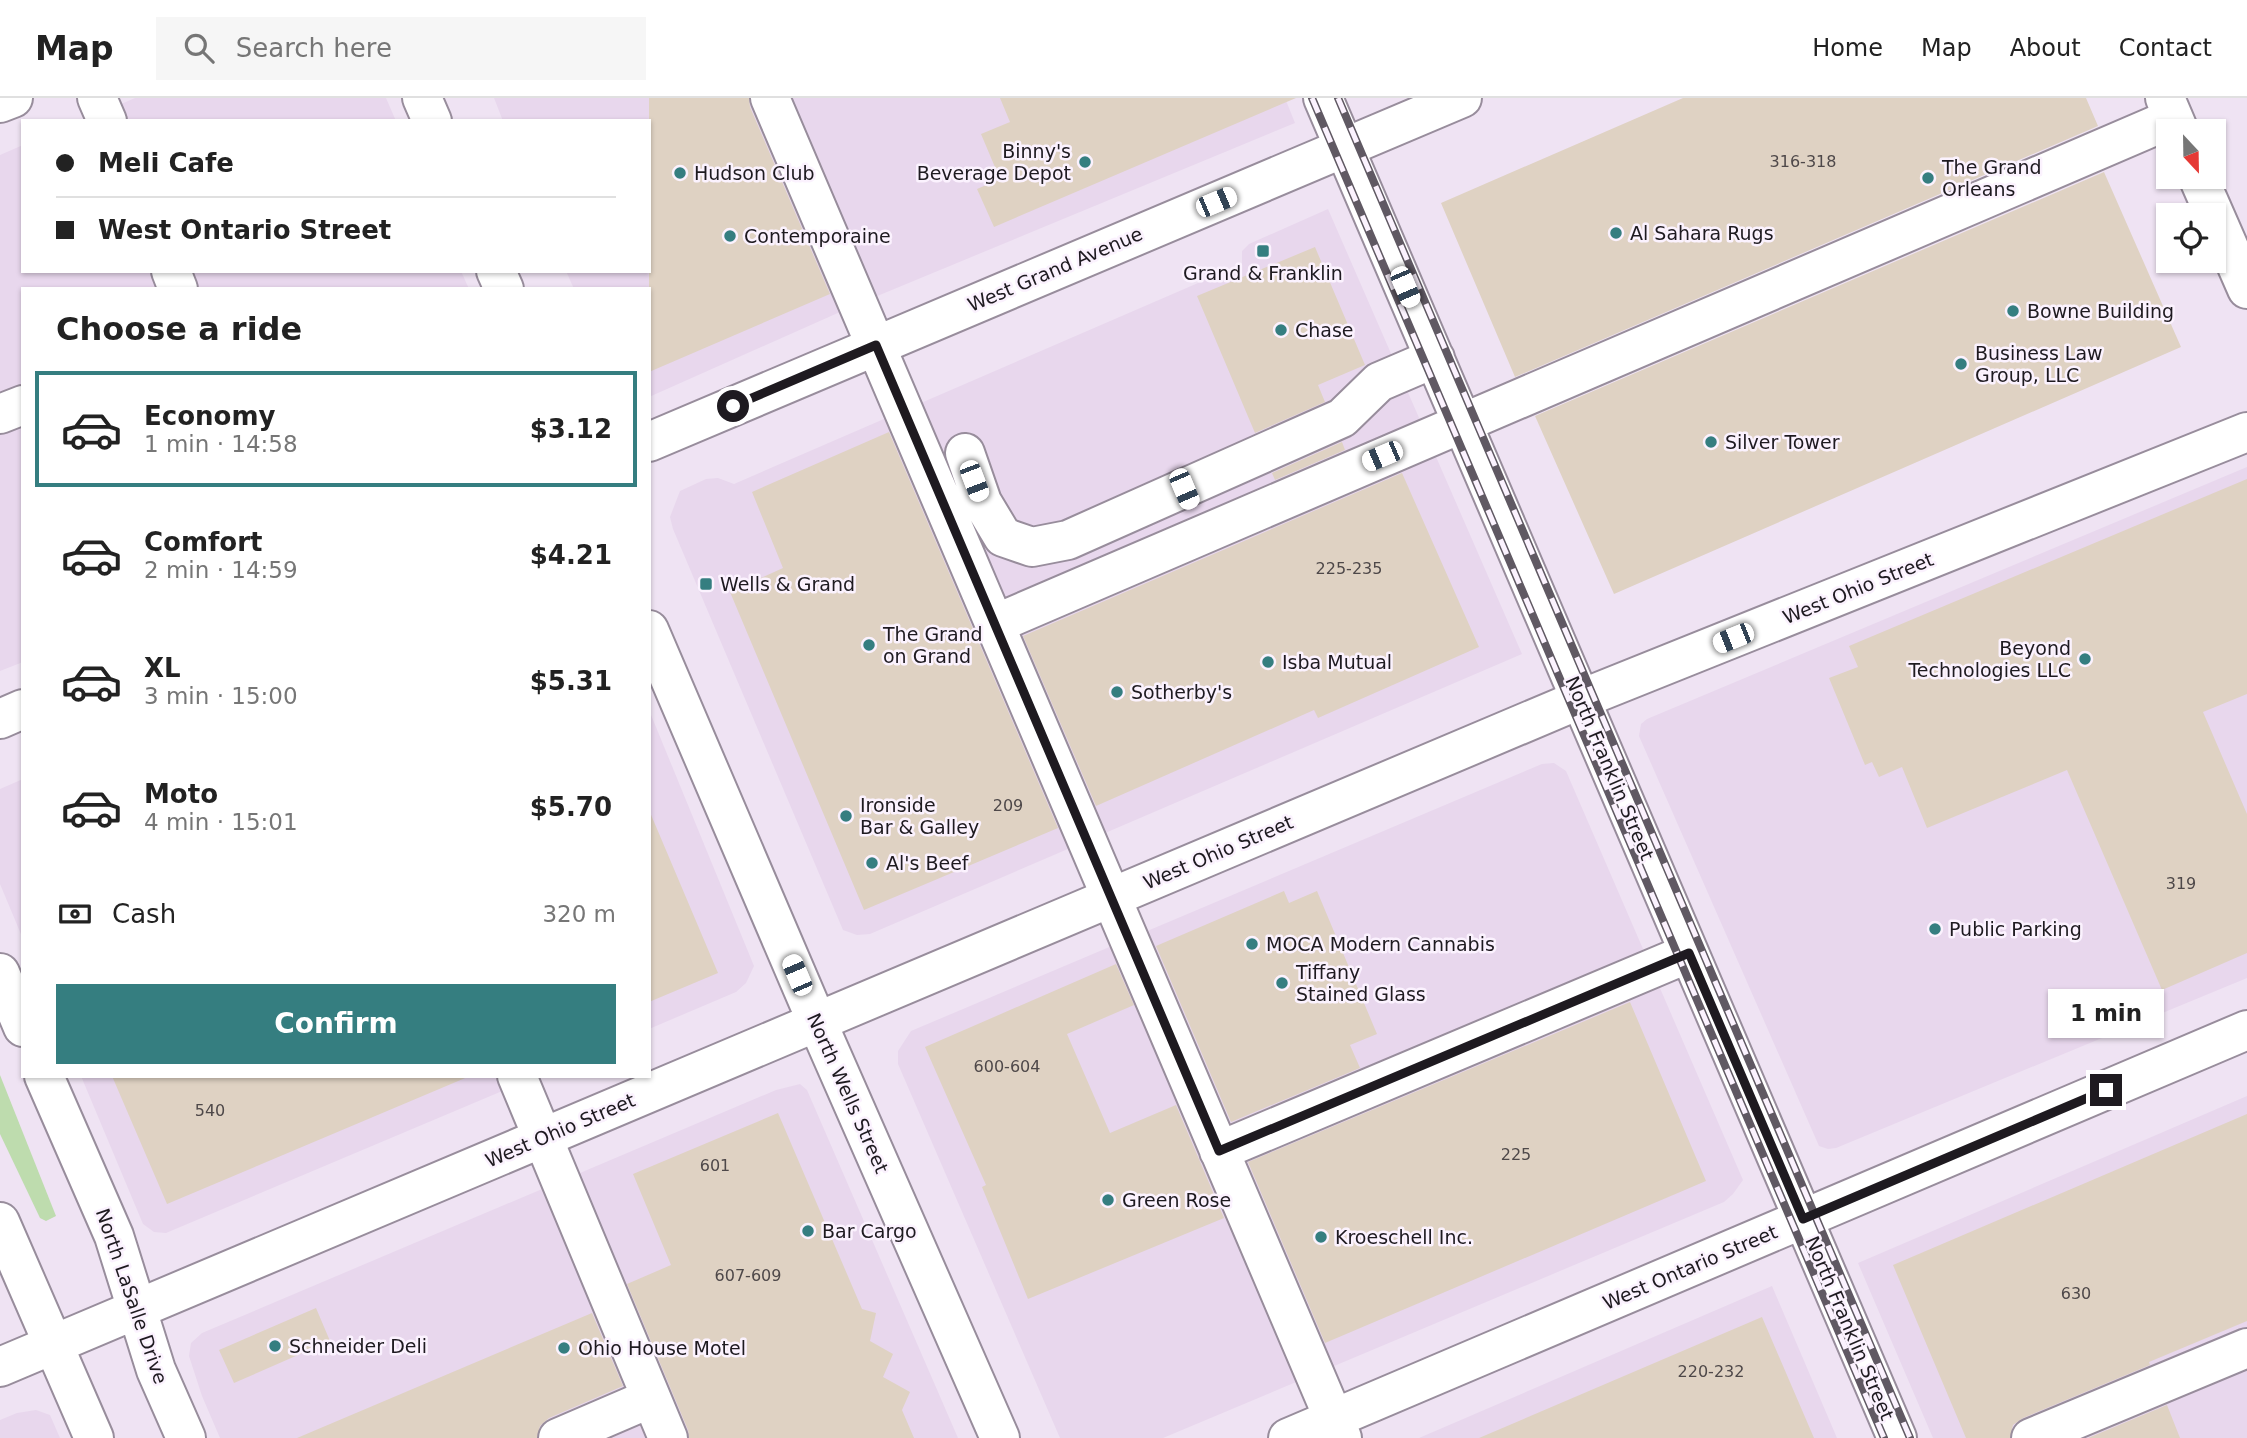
<!DOCTYPE html>
<meta charset="utf-8">
<style>
:root{--surface:#fff;--page:#f6f6f6;--text:#222;--muted:#767676;--line:#e0e0e0;--accent:#357e80}
body{margin:0;font-family:"DejaVu Sans",sans-serif;background:var(--page);color:var(--text);height:100vh;display:flex;flex-direction:column;font-size:26px;white-space:nowrap}
*{box-sizing:border-box;margin:0}
p{font-size:23px;color:var(--muted)}
.icon{flex:none;width:38px;height:38px;fill:none;stroke:currentColor;stroke-width:2;stroke-linecap:round;stroke-linejoin:round}
.map{position:relative;flex:1;overflow:hidden}
.sheet{position:absolute;left:21px;top:189px;width:630px;height:791px;display:flex;flex-direction:column;background:var(--surface);border-radius:0px;box-shadow:0 2px 5px #0004}
.sheet>*{flex:none}
.guide{position:absolute;left:21px;top:21px;width:630px;height:154px;border-radius:0px;box-shadow:0 2px 5px #0004;display:grid;align-content:center;height:154px;padding:0 35px;background:var(--surface)}
.needle{width:46px;rotate:158deg}
.fabs{position:absolute;left:2156px;top:21px;display:grid;gap:14px}
.fabs a{display:grid;place-items:center;width:70px;height:70px;border-radius:0px;background:var(--surface);box-shadow:0 2px 5px #0004;font-size:35px}
.end{position:absolute;width:32px;height:32px;margin:-16px;border:9px solid #1e1a20;background:#fff;box-shadow:0 0 0 4px #fff}
.from{border-radius:50%}
.bubble{position:absolute;height:49px;border-radius:0px;background:var(--surface);box-shadow:0 2px 5px #0004;font-size:23px;font-weight:800;line-height:49px;text-align:center}
.car{position:absolute;width:21px;height:42px;margin:-21px -10px;border-radius:9px;box-shadow:0 0 5px 2px #0007;background:linear-gradient(#fff 24%,#345 0 40%,#fff 0 76%,#345 0 86%,#fff 0)}
.guide b{display:flex;align-items:center;gap:24px;height:66px;font-size:26px}
.guide b+b{border-top:2px solid var(--line)}
.guide i{width:18px;height:18px;background:var(--text)}
ul{padding:0;list-style:none}
li{display:flex;align-items:center;gap:21px;height:116px;margin:0 14px 10px;padding:0 21px;border:4px solid transparent;border-radius:0px}
li div{flex:1}
li b{display:block;font-size:26px}
li em{font-style:normal;font-weight:800}
li.current{border-color:var(--accent)}
li>.icon{width:63px;height:63px;stroke-width:1.5}
h2{padding:0 35px;font-size:32px;line-height:84px}
.pay{display:flex;align-items:center;gap:18px;height:77px;padding:0 35px;font-size:26px}
.pay p{margin-inline-start:auto}
.button{display:flex;gap:14px;margin-top:auto;padding:14px 35px}
.button a{flex:1;height:80px;border-radius:0px;background:var(--accent);color:#fff;font-size:28px;font-weight:800;line-height:80px;text-align:center}
header{display:flex;align-items:center;gap:42px;box-sizing:border-box;height:98px;padding:0 35px;background:var(--surface);border-bottom:2px solid var(--line)}
header strong{font-size:33px}
nav{display:flex;gap:38px;margin-inline-start:auto;font-size:24px}
.search{width:490px;height:63px;background:var(--page);display:flex;align-items:center;gap:18px;box-sizing:border-box;padding:0 24px;border-radius:0px;color:var(--muted);font-size:26px}
.map>svg:first-child{display:block}
.built{fill:#e8d7ed}
.green{fill:#bedcae}
.building{fill:#dfd2c3}
.lines{fill:none;stroke-linecap:round;stroke-linejoin:round}
.minor-casing{stroke:#988d9c;stroke-width:42}
.major-casing{stroke:#988d9c;stroke-width:42}
.minor{stroke:#fff;stroke-width:38}
.major{stroke:#fff;stroke-width:38}
.rail-casing{stroke:#605963;stroke-width:8}
.rail{stroke:#fbf2fe;stroke-width:5;stroke-dasharray:16;stroke-linecap:butt}
.route{stroke:#1e1a20;stroke-width:9}
.poi-dot{fill:#357e80;stroke:#fbf2fe;stroke-width:2.5}
.labels{text-anchor:middle;stroke-width:5;stroke-linejoin:round;paint-order:stroke}
.number-label{font-size:16px;fill:#4e4849}
.poi-label{font-size:19px;fill:#1e1a20;stroke:#fbf2fe;text-anchor:start}
.street-label{font-size:19px;fill:#1e1a20;stroke:#fbf2fe}
</style>
<header>
<strong>Map</strong>
<div class="search"><svg class="icon" aria-label="search" viewBox="0 0 24 24"><circle cx="10" cy="10" r="6"/><path d="M15 15l6 6"/></svg>Search here</div>
<nav><a>Home</a><a>Map</a><a>About</a><a>Contact</a></nav>
</header>
<div class="map">
<svg width="2247" height="1340" viewBox="0 0 2247 1340">
<rect width="100%" height="100%" fill="#efe3f3"/>
<path class="built" d="M 135,0 L 386,0 L 396,23 L 82,23 Z
M 494,0 L 1285,0 L 1295,25 L 858,206 L 649,299 L 649,191 L 574,191 L 566,173 L 649,173 L 649,23 L 503,23 Z
M 23,47 L 23,173 L 461,173 L 469,191 L 23,191 L 23,564 L 0,573 L 0,57 Z
M 1328,111 L 1522,556 L 870,836 L 857,837 L 843,832 L 673,431 L 670,419 L 680,393 L 706,381 L 718,380 L 734,386 L 1242,166 L 1242,153 L 1249,146 Z
M 2247,369 L 2247,880 L 1836,1050 L 1828,1051 L 1819,1048 L 1639,638 L 1641,626 L 1647,621 Z
M 649,612 L 754,868 L 746,885 L 736,894 L 649,931 Z
M 1554,665 L 1566,673 L 1743,1082 L 1733,1096 L 1724,1104 L 1163,1340 L 1060,1340 L 898,966 L 898,953 L 911,933 L 1542,666 Z
M 23,681 L 23,841 L 0,786 L 0,691 Z
M 81,978 L 538,978 L 166,1135 L 154,1134 L 143,1126 Z
M 800,986 L 807,992 L 958,1340 L 220,1340 L 202,1298 L 189,1258 L 191,1245 L 202,1235 L 776,992 Z
M 2247,998 L 2247,1340 L 1933,1340 L 1858,1165 Z
M 1772,1188 L 1837,1340 L 1419,1340 Z
M 36,1312 L 50,1317 L 60,1340 L 0,1340 L 0,1322 L 17,1315 Z"/>
<path class="green" d="M 0,977 L 56,1118 L 46,1123 L 40,1120 L 0,1036 Z"/>
<path class="building" d="M 649,0 L 749,0 L 750,9 L 830,196 L 649,274 Z
M 1000,0 L 1296,0 L 994,129 L 977,91 L 1000,81 L 981,36 L 1010,24 Z
M 1683,0 L 2086,0 L 2098,28 L 1515,279 L 1441,105 Z
M 2104,74 L 2181,249 L 1614,496 L 1535,318 Z
M 1315,149 L 1365,267 L 1318,287 L 1325,304 L 1255,335 L 1197,198 Z
M 889,334 L 1058,730 L 864,812 L 730,494 L 783,470 L 752,394 Z
M 1342,344 L 1345,352 L 1275,382 L 1272,375 Z
M 1402,375 L 1479,549 L 1318,620 L 1314,612 L 1096,708 L 1023,538 Z
M 2247,381 L 2247,596 L 2203,614 L 2247,716 L 2247,855 L 2162,892 L 2067,672 L 1927,730 L 1902,669 L 1879,679 L 1872,664 L 1865,667 L 1829,580 L 1858,569 L 1849,548 Z
M 649,712 L 718,875 L 649,904 Z
M 1284,793 L 1289,805 L 1317,793 L 1377,936 L 1350,947 L 1360,970 L 1231,1024 L 1156,848 Z
M 1116,866 L 1134,907 L 1067,936 L 1110,1035 L 1176,1007 L 1224,1120 L 1028,1201 L 982,1089 L 986,1087 L 925,949 Z
M 1630,904 L 1706,1083 L 1325,1245 L 1248,1064 Z
M 112,978 L 470,978 L 167,1106 Z
M 778,1015 L 862,1211 L 876,1215 L 870,1243 L 893,1256 L 883,1279 L 910,1294 L 902,1312 L 914,1340 L 689,1340 L 688,1332 L 627,1186 L 671,1167 L 633,1076 Z
M 2247,1016 L 2247,1223 L 2149,1264 L 2150,1267 L 2023,1320 L 2013,1327 L 2010,1340 L 1966,1340 L 1893,1167 Z
M 316,1210 L 330,1243 L 234,1285 L 219,1252 Z
M 592,1215 L 623,1288 L 549,1320 L 540,1328 L 537,1340 L 297,1340 Z
M 1762,1219 L 1814,1340 L 1479,1340 Z
M 2167,1307 L 2180,1340 L 2088,1340 Z"/>
<g class="lines">
<g class="minor-casing">
<path id="minor" d="M 97,0 L 107,23
M 770,0 L 1342,1340
M 1323,0 L 1897,1340
M 171,173 L 178,191
M 0,316 L 23,307
M 965,355 L 982,404 L 1003,439 L 1032,449 L 1068,442 L 1342,320 L 1379,284 L 1435,260
M 995,526 L 2173,20
M 517,978 L 668,1340
M 1219,1053 L 1689,855
M 558,1340 L 651,1300
M 2031,1340 L 2247,1250"/>
</g>
<g class="major-casing">
<path id="major" d="M 422,0 L 432,23
M 2165,0 L 2179,33
M 0,5 L 13,0
M 2198,79 L 2247,191
M 496,173 L 504,191
M 649,344 L 1462,0
M 649,532 L 817,924 L 1000,1340
M 0,621 L 23,611
M 0,875 L 23,929
M 44,978 L 114,1138 L 156,1272 L 186,1340
M 0,1124 L 94,1340
M 0,1269 L 1581,601 L 2247,334
M 1288,1340 L 2247,932"/>
</g>
<use href="#minor" class="minor"/>
<use href="#major" class="major"/>
<g class="rail-casing">
<path id="rail" d="M 1312,0 L 1884,1340
M 1338,0 L 1910,1340"/>
</g>
<use href="#rail" class="rail"/>
</g>
<g class="lines">
<path class="route" d="M 733,308 L 876,247 L 1219,1053 L 1689,855 L 1803,1121 L 2106,992"/>
</g>
<g class="poi-dot">
<circle cx="1085" cy="64" r="7"/>
<circle cx="680" cy="75" r="7"/>
<circle cx="1928" cy="80" r="7"/>
<circle cx="1616" cy="135" r="7"/>
<circle cx="730" cy="138" r="7"/>
<rect x="1256" y="146" width="14" height="14" rx="3.5"/>
<circle cx="2013" cy="213" r="7"/>
<circle cx="1281" cy="232" r="7"/>
<circle cx="1961" cy="266" r="7"/>
<circle cx="1711" cy="344" r="7"/>
<rect x="699" y="479" width="14" height="14" rx="3.5"/>
<circle cx="869" cy="547" r="7"/>
<circle cx="2085" cy="561" r="7"/>
<circle cx="1268" cy="564" r="7"/>
<circle cx="1117" cy="594" r="7"/>
<circle cx="846" cy="718" r="7"/>
<circle cx="872" cy="765" r="7"/>
<circle cx="1935" cy="831" r="7"/>
<circle cx="1252" cy="846" r="7"/>
<circle cx="1282" cy="885" r="7"/>
<circle cx="1108" cy="1102" r="7"/>
<circle cx="808" cy="1133" r="7"/>
<circle cx="1321" cy="1139" r="7"/>
<circle cx="275" cy="1248" r="7"/>
<circle cx="564" cy="1250" r="7"/>
</g>
<g class="labels">
<g class="number-label">
<text x="1803" y="69">316-318</text>
<text x="1349" y="476">225-235</text>
<text x="1008" y="713">209</text>
<text x="2181" y="791">319</text>
<text x="1007" y="974">600-604</text>
<text x="210" y="1018">540</text>
<text x="1516" y="1062">225</text>
<text x="715" y="1073">601</text>
<text x="748" y="1183">607-609</text>
<text x="2076" y="1201">630</text>
<text x="1711" y="1279">220-232</text>
</g>
<g class="poi-label">
<text x="1071" y="60" text-anchor="end">Binny's<tspan x="1071" dy="22">Beverage Depot</tspan></text>
<text x="1942" y="76">The Grand<tspan x="1942" dy="22">Orleans</tspan></text>
<text x="694" y="82">Hudson Club</text>
<text x="1630" y="142">Al Sahara Rugs</text>
<text x="744" y="145">Contemporaine</text>
<text x="1263" y="182" text-anchor="middle">Grand &amp; Franklin</text>
<text x="2027" y="220">Bowne Building</text>
<text x="1295" y="239">Chase</text>
<text x="1975" y="262">Business Law<tspan x="1975" dy="22">Group, LLC</tspan></text>
<text x="1725" y="351">Silver Tower</text>
<text x="720" y="493">Wells &amp; Grand</text>
<text x="883" y="543">The Grand<tspan x="883" dy="22">on Grand</tspan></text>
<text x="2071" y="557" text-anchor="end">Beyond<tspan x="2071" dy="22">Technologies LLC</tspan></text>
<text x="1282" y="571">Isba Mutual</text>
<text x="1131" y="601">Sotherby's</text>
<text x="860" y="714">Ironside<tspan x="860" dy="22">Bar &amp; Galley</tspan></text>
<text x="886" y="772">Al's Beef</text>
<text x="1949" y="838">Public Parking</text>
<text x="1266" y="853">MOCA Modern Cannabis</text>
<text x="1296" y="881">Tiffany<tspan x="1296" dy="22">Stained Glass</tspan></text>
<text x="1122" y="1109">Green Rose</text>
<text x="822" y="1140">Bar Cargo</text>
<text x="1335" y="1146">Kroeschell Inc.</text>
<text x="289" y="1255">Schneider Deli</text>
<text x="578" y="1257">Ohio House Motel</text>
</g>
<g class="street-label">
<text transform="translate(1055 171) rotate(-23)" y="7">West Grand Avenue</text>
<text transform="translate(1858 490) rotate(-22)" y="7">West Ohio Street</text>
<text transform="translate(1610 670) rotate(67)" y="7">North Franklin Street</text>
<text transform="translate(1218 754) rotate(-23)" y="7">West Ohio Street</text>
<text transform="translate(848 995) rotate(66)" y="7">North Wells Street</text>
<text transform="translate(560 1032) rotate(-23)" y="7">West Ohio Street</text>
<text transform="translate(1690 1169) rotate(-23)" y="7">West Ontario Street</text>
<text transform="translate(132 1198) rotate(71)" y="7">North LaSalle Drive</text>
<text transform="translate(1850 1230) rotate(67)" y="7">North Franklin Street</text>
</g>
</g>
</svg>
<div class="fabs">
<a><svg class="needle" viewBox="-14 -14 28 28"><path d="M0-13l5 13h-10z" fill="#e53935"/><path d="M0 13l5-13h-10z" fill="#767676"/></svg></a>
<a><svg class="icon" aria-label="locate" viewBox="0 0 24 24"><circle cx="12" cy="12" r="6"/><path d="M12 2v4M12 18v4M2 12h4M18 12h4"/></svg></a>
</div>
<i class="end from" style="left:733px;top:308px"></i>
<i class="end" style="left:2106px;top:992px"></i>
<div class="bubble" style="left:2048px;top:891px;width:116px">1 min</div>
<i class="car" style="left:1216px;top:104px;rotate:67deg"></i>
<i class="car" style="left:1405px;top:189px;rotate:157deg"></i>
<i class="car" style="left:1382px;top:358px;rotate:247deg"></i>
<i class="car" style="left:974px;top:383px;rotate:159deg"></i>
<i class="car" style="left:1184px;top:391px;rotate:157deg"></i>
<i class="car" style="left:1733px;top:540px;rotate:248deg"></i>
<i class="car" style="left:797px;top:877px;rotate:337deg"></i>
<div class="guide">
<b><i class="from"></i>Meli Cafe</b>
<b><i></i>West Ontario Street</b>
</div>
<section class="sheet">
<h2>Choose a ride</h2>
<ul>
<li class="current"><svg class="icon" aria-label="car" viewBox="0 0 24 24"><path d="M5 17H2v-5l4-1 3-4h7l3 4 3 1v5h-3M9 17h6M6 11h13"/><circle cx="7" cy="17" r="2"/><circle cx="17" cy="17" r="2"/></svg><div><b>Economy</b><p>1 min · 14:58</p></div><em>$3.12</em></li>
<li><svg class="icon" aria-label="car" viewBox="0 0 24 24"><path d="M5 17H2v-5l4-1 3-4h7l3 4 3 1v5h-3M9 17h6M6 11h13"/><circle cx="7" cy="17" r="2"/><circle cx="17" cy="17" r="2"/></svg><div><b>Comfort</b><p>2 min · 14:59</p></div><em>$4.21</em></li>
<li><svg class="icon" aria-label="car" viewBox="0 0 24 24"><path d="M5 17H2v-5l4-1 3-4h7l3 4 3 1v5h-3M9 17h6M6 11h13"/><circle cx="7" cy="17" r="2"/><circle cx="17" cy="17" r="2"/></svg><div><b>XL</b><p>3 min · 15:00</p></div><em>$5.31</em></li>
<li><svg class="icon" aria-label="car" viewBox="0 0 24 24"><path d="M5 17H2v-5l4-1 3-4h7l3 4 3 1v5h-3M9 17h6M6 11h13"/><circle cx="7" cy="17" r="2"/><circle cx="17" cy="17" r="2"/></svg><div><b>Moto</b><p>4 min · 15:01</p></div><em>$5.70</em></li>
</ul>
<div class="pay"><svg class="icon" aria-label="cash" viewBox="0 0 24 24"><path d="M3 7h18v10H3z"/><circle cx="12" cy="12" r="2"/></svg>Cash<p>320 m</p></div>
<div class="button"><a>Confirm</a></div>
</section>
</div>
